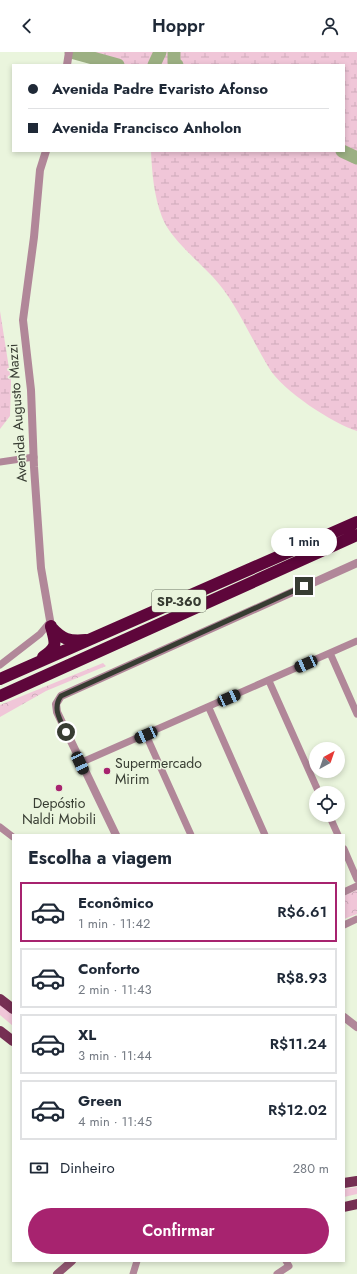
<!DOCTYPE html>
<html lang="pt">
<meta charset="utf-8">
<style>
:root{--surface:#fff;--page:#f2f2f3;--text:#1f2937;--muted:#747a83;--line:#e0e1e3;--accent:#a7236f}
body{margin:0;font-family:Jost,sans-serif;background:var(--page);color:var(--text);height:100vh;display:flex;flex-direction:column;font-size:15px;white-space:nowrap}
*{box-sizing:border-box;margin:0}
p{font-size:13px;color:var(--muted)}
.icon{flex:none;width:22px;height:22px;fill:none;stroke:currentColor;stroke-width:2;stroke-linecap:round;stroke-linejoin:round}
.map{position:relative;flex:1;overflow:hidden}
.details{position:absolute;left:12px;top:782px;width:333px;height:428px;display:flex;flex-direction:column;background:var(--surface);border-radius:0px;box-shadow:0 2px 6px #0003}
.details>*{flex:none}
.banner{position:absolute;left:12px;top:12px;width:333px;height:88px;border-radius:0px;box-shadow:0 2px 6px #0003;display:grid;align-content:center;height:88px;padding:0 16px;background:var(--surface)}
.needle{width:26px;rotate:40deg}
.tools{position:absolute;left:309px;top:690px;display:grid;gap:8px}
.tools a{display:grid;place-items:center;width:36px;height:36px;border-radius:50%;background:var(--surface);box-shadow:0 2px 6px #0003;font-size:20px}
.end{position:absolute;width:18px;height:18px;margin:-9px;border:5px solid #373c32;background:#fff;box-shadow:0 0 0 2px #fff}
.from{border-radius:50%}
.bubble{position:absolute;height:28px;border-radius:14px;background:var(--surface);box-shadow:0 2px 6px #0003;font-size:13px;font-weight:600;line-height:28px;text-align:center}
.car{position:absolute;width:12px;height:24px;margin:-12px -6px;border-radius:5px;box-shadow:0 0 3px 1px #0007;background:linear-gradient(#222 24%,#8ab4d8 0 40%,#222 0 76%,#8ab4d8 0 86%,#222 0)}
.banner b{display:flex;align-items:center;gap:14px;height:38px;font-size:15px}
.banner b+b{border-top:1px solid var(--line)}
.banner i{width:10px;height:10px;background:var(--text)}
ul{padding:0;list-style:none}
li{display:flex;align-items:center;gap:12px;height:60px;margin:0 8px 6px;padding:0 8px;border:2px solid var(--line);border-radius:0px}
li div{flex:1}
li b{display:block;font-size:15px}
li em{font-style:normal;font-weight:600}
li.selected{border-color:var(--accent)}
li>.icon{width:36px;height:36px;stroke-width:1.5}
h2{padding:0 16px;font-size:18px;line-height:48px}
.pay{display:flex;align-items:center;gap:10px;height:44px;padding:0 16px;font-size:15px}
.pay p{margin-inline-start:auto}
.button{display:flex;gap:8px;margin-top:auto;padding:8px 16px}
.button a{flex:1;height:46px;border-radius:24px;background:var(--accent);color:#fff;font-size:16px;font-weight:600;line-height:46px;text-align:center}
header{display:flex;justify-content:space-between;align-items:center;height:52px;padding:0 16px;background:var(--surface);font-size:18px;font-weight:600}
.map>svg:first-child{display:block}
.green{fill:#f0c6d8}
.wetland{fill:url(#wetland-marsh)}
.park{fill:url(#park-crowns)}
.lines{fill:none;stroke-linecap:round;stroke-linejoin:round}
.river{stroke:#9cb083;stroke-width:13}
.minor{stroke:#b18799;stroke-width:7}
.tertiary{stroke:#b18799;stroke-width:8}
.secondary{stroke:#905570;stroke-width:8}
.primary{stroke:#762f53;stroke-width:10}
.motorway{stroke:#5e063b;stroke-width:12}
.route{stroke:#373c32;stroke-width:5}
.poi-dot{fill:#a7236f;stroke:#eaf5dd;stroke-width:1.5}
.labels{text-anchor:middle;stroke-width:3;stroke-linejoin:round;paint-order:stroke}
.shield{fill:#eaf5dd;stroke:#6d7465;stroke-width:1}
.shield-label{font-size:13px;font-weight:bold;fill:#373c32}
.street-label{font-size:14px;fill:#373c32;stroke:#eaf5dd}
.poi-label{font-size:14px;fill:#373c32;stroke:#eaf5dd;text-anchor:start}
</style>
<header><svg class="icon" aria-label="back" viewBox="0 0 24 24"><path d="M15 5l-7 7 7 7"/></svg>Hoppr<svg class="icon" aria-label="person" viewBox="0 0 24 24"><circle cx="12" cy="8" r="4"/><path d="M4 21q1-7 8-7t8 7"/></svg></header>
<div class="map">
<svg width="357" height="1222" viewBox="0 0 357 1222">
<defs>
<pattern id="wetland-marsh" width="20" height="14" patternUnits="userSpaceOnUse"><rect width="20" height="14" fill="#f0c6d8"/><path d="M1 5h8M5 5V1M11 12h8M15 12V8" fill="none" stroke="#ceabba"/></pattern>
<pattern id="park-crowns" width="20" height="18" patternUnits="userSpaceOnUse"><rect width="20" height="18" fill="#f0c6d8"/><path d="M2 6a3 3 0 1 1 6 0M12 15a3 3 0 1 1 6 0" fill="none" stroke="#ceabba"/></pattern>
</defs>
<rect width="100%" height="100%" fill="#eaf5dd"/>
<path class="green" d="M 0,952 L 13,962 L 13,974 L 0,963 Z
M 357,1135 L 357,1142 L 344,1145 L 344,1137 Z"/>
<path class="wetland" d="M 96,0 L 357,0 L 357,379 C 332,371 283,339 269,316 C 253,290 238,255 219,232 C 203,212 171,189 162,165 C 154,144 152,121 151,99 L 344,99 L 344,13 L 93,13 Z
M 0,259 L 11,329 L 10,364 L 0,377 Z"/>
<path class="park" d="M 103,611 L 106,614 L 46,639 L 0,665 L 0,653 Z
M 357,838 L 357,862 L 344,867 L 344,844 Z"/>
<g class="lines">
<path class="river" d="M 71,0 L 118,13
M 174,0 L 174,11 L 177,13
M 154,13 L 160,0
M 342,99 L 357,106"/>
<path class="minor" d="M 0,410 L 34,405
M 330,601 L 357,662
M 0,613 L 40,582 L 50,570
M 269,629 L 319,741
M 209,656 L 265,783
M 146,683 L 191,783
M 80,711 L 357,589
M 329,763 L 338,783
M 0,775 L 13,785
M 344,797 L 357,827
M 344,840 L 357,834
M 344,873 L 357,867
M 133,1222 L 137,1209
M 277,1222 L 289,1214 L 286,1209"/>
<path class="tertiary" d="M 67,13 L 69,0
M 46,99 L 40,118 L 34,185 L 23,268 L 31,338 L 34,415 L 41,516 L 51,574
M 116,783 L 57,660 L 56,652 L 61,644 L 357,511
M 344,965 L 357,975"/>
<path class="secondary" d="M 57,1222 L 72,1209"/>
<path class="primary" d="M 0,947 L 13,957
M 0,979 L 13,989
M 344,1131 L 357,1129
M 344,1155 L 357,1152"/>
<path class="motorway" d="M 51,575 C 62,587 69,590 86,588
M 43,605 C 59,594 55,591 51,574
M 0,627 L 357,470
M 0,644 L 357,483"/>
</g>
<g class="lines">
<path class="route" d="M 66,680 C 60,668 52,656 61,644 L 304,534"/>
</g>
<g class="poi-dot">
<circle cx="107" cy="719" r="4"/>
<circle cx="59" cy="736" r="4"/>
</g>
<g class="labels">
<rect class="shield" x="152" y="538" width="54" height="22" rx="3"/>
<g class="shield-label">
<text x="179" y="554">SP-360</text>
</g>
<g class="street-label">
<text transform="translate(17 361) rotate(-94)" y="5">Avenida Augusto Mazzi</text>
</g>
<g class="poi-label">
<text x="115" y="716">Supermercado<tspan x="115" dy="16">Mirim</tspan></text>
<text x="59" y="756" text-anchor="middle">Depóstio<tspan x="59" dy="16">Naldi Mobili</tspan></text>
</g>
</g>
</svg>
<div class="tools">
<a><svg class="needle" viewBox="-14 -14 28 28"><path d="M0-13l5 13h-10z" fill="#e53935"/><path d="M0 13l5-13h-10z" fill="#747a83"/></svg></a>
<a><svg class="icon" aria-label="locate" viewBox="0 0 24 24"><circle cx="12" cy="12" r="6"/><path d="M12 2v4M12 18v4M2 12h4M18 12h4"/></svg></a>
</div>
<i class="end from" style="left:66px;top:680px"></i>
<i class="end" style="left:304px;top:534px"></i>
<div class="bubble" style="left:271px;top:476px;width:66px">1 min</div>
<i class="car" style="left:306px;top:612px;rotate:246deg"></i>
<i class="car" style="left:229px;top:646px;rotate:66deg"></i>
<i class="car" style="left:146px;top:683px;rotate:246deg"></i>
<i class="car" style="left:80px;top:711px;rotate:155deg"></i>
<div class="banner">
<b><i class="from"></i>Avenida Padre Evaristo Afonso</b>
<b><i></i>Avenida Francisco Anholon</b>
</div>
<section class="details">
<h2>Escolha a viagem</h2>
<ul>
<li class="selected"><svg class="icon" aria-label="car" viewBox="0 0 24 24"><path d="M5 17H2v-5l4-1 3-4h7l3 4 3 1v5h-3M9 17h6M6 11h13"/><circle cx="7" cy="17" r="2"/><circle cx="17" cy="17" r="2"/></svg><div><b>Econômico</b><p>1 min · 11:42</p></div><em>R$6.61</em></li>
<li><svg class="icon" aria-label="car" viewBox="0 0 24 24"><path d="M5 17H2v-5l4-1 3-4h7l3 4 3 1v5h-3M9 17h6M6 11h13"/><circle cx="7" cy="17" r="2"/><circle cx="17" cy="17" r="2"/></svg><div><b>Conforto</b><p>2 min · 11:43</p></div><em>R$8.93</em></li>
<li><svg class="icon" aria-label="car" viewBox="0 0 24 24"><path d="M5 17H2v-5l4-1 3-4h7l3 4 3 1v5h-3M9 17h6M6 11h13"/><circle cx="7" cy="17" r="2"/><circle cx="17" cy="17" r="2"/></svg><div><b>XL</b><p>3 min · 11:44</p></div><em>R$11.24</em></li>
<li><svg class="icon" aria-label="car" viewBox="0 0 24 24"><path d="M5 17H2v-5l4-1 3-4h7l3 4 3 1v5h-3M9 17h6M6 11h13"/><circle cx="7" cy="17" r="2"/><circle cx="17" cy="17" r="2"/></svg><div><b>Green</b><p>4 min · 11:45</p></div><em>R$12.02</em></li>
</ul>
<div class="pay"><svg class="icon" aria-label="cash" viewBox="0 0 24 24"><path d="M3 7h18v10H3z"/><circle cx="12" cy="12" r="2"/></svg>Dinheiro<p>280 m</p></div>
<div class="button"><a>Confirmar</a></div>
</section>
</div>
